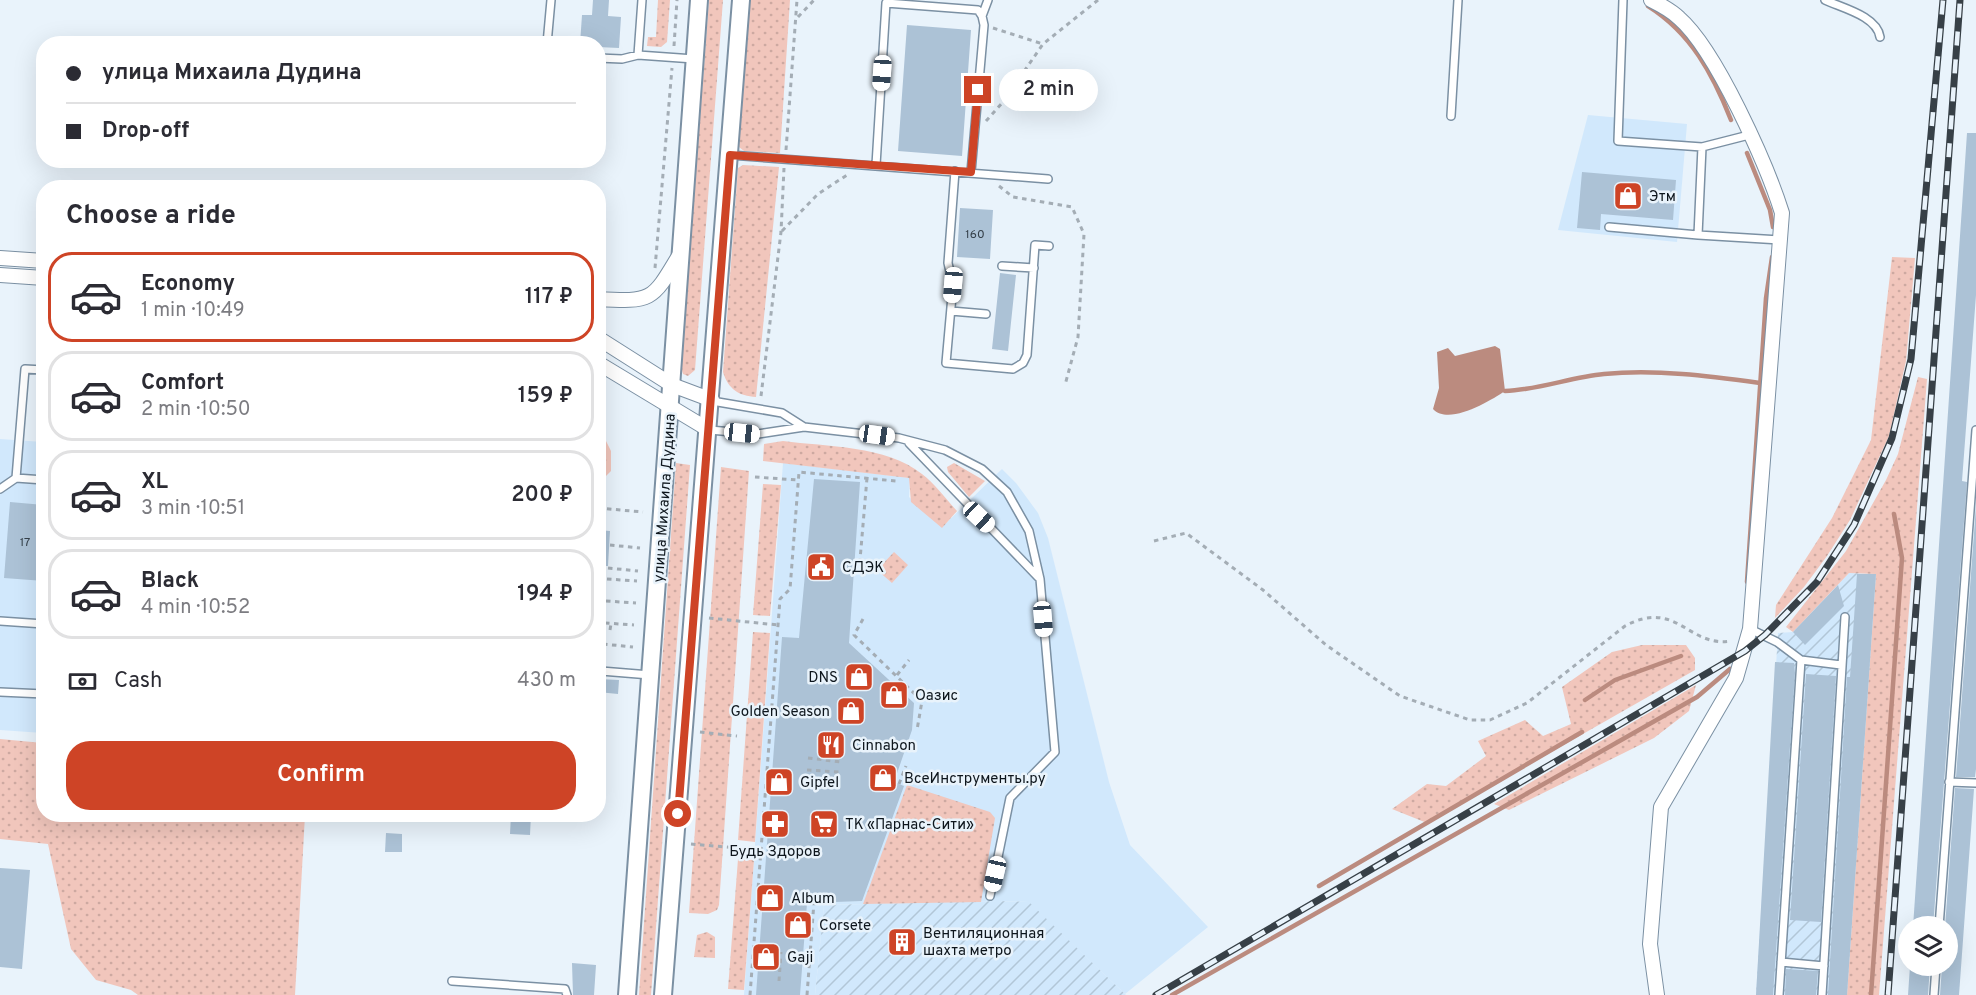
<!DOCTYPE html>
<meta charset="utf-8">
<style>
:root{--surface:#fff;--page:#f7f7f7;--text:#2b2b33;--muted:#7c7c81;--line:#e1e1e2;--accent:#ce4426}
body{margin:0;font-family:Overpass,sans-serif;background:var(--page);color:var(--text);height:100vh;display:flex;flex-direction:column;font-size:22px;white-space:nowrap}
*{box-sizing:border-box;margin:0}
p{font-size:20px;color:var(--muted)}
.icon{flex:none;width:33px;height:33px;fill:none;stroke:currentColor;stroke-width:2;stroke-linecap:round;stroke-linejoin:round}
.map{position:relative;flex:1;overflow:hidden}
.details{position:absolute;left:36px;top:180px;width:570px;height:642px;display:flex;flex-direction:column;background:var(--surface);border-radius:24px;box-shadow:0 6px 24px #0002}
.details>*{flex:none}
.top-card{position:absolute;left:36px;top:36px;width:570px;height:132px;border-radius:24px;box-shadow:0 6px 24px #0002;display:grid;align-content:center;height:132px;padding:0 30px;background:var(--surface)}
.fabs{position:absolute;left:1898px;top:916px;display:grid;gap:12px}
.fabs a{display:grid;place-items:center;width:60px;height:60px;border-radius:50%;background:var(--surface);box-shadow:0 6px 24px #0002;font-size:30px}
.end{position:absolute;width:27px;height:27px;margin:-14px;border:8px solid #ce4426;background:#fff;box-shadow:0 0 0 3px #fff}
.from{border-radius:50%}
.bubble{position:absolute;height:42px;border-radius:21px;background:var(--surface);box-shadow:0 6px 24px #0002;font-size:20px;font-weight:600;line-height:42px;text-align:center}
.car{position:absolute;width:18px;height:36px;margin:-18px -9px;border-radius:8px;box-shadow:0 0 4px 2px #0007;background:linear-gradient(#fff 24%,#345 0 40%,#fff 0 76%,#345 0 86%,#fff 0)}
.top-card b{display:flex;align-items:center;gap:21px;height:57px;font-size:22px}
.top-card b+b{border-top:2px solid var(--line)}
.top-card i{width:15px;height:15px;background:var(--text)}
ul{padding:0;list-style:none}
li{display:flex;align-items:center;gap:18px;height:90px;margin:0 12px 9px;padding:0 18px;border:3px solid var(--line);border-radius:24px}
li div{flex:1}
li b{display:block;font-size:22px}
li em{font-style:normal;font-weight:600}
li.current{border-color:var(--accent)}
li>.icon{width:54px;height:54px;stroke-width:1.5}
h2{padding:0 30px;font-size:27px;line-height:72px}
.pay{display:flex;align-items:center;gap:15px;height:66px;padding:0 30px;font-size:22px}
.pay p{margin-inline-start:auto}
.cta{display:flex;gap:12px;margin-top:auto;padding:12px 30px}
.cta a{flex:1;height:69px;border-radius:24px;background:var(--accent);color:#fff;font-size:24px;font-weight:600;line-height:69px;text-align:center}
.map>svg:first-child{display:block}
.built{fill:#d1e8fc}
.industrial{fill:url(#industrial-furrows)}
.grass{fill:url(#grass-dots)}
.forest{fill:url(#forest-firs)}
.water{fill:#bb8b7f}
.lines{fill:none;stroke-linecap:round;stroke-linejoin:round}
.stream{stroke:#bb8b7f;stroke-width:4.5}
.building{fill:#acc2d6}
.service-casing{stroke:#7b90a3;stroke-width:10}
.minor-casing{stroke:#7b90a3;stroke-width:16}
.tertiary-casing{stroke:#7b90a3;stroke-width:20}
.path{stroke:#a4adb5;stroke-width:3;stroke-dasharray:4.5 4.5;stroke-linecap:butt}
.service{stroke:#fff;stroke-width:7}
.minor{stroke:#fff;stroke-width:14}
.tertiary{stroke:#fff;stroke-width:16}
.rail-casing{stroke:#374047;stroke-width:7}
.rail{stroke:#e9f3fb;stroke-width:4.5;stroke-dasharray:14;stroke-linecap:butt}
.route{stroke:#ce4426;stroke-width:8}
.labels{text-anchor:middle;stroke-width:5;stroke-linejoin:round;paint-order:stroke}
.number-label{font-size:12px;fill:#35404a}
.poi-label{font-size:15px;fill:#0d151c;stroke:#e9f3fb;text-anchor:start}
.street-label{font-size:15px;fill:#0d151c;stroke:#e9f3fb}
</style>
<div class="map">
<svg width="1976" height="995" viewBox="0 0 1976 995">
<defs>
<pattern id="industrial-furrows" width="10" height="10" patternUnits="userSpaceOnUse" patternTransform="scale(1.5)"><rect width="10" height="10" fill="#d1e8fc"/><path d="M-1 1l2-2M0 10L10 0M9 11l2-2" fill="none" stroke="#b2c6d7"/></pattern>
<pattern id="grass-dots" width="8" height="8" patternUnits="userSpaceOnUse" patternTransform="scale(1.5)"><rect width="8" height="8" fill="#f1c6bc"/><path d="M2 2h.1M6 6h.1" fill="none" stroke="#cda9a1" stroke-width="1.8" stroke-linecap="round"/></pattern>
<pattern id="forest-firs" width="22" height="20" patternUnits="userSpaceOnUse" patternTransform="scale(1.5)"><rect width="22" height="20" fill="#f1c6bc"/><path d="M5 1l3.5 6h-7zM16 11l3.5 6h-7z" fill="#cda9a1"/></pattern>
</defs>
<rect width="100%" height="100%" fill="#e9f3fb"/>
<path class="built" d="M 1588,115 L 1687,124 L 1677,242 L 1558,230 Z
M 0,439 L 43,442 L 43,733 L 0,730 Z
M 783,463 L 910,478 L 909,497 L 942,527 L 1002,469 L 1016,483 L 1038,513 L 1048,538 L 1109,782 L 1130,845 L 1208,927 L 1125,994 L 1028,902 L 998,901 L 824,905 L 815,995 L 744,995 Z"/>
<path class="industrial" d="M 1849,573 L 1876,574 L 1847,995 L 1756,995 L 1778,633 L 1793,632 Z
M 998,901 L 1029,902 L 1126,995 L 815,995 L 824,905 Z"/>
<path class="grass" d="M 658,0 L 670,0 L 667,42 L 661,47 L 647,46 L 648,37 L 656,37 Z
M 709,0 L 723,0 L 695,370 L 688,376 L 683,374 L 681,367 Z
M 750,0 L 790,0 L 780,153 L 744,151 L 739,147 Z
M 743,165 L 779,167 L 756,397 C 739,396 728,389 723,372 L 738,168 Z
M 1892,257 L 1915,258 L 1906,361 L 1889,436 L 1850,520 L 1827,556 L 1804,587 L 1775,618 L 1776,605 L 1832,518 L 1871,440 Z
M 1918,377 L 1927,379 L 1879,995 L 1847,995 L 1876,574 L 1849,573 L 1793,632 L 1786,627 L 1846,551 L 1886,480 L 1898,454 Z
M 783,441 C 827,447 886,445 922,474 C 935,484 946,499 957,511 L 942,528 L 911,502 L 909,478 L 763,461 L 764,444 Z
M 676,463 L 690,465 L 651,995 L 639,995 Z
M 954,463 L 985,481 L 969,497 L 948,472 L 947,467 Z
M 721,467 L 749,471 L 719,905 L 717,910 L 708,914 L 689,913 Z
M 763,484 L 781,485 L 770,616 L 753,615 Z
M 894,552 L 908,565 L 892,583 L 877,570 Z
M 753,632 L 770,633 L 755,842 L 738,840 Z
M 1642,645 L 1686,645 L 1695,658 L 1695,670 L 1427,823 L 1392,809 L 1427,784 L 1446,786 L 1486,756 L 1478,741 L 1525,720 L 1543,736 L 1571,724 L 1562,687 L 1612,652 Z
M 1696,685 L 1689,711 L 1654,738 L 1509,810 L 1494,804 Z
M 0,739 L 43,743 L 44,814 L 305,815 L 295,995 L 138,995 L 131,990 L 96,980 L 71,949 L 48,844 L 0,839 Z
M 907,785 L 990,812 L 995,818 L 981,902 L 863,904 Z
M 738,859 L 754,860 L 744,990 L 728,989 Z
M 707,932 L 715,937 L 715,958 L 694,957 L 697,935 Z"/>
<path class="forest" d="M 605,439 L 611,451 L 611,471 L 605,477 L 598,476 L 599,440 Z"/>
<path class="water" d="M 1495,346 L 1500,349 L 1505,391 C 1490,401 1449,426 1433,409 L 1439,388 L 1437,352 L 1448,348 L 1455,356 Z"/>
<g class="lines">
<path class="stream" d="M 1648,6 C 1691,33 1713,74 1731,120
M 1747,153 L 1770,210 L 1773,227
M 1505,391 C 1539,390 1571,377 1604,374 C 1656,369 1709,376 1760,383
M 1747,582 L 1766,298 L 1772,257
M 1585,700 L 1615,680 L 1681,656
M 1319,886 L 1582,732
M 1172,995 L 1697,697 L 1730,669
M 1871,995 L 1902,558 L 1894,514"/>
</g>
<path class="building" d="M 593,0 L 609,0 L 608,16 L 621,17 L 619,48 L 598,47 L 598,44 L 580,44 L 582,15 L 592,15 Z
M 907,25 L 971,30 L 962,156 L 898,151 Z
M 1967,133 L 1976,133 L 1976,295 L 1962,481 L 1967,482 L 1933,927 L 1913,927 Z
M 1582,172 L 1676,180 L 1673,220 L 1601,214 L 1600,230 L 1577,228 Z
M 960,208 L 993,210 L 990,259 L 957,257 Z
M 1000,273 L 1016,275 L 1008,351 L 992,349 Z
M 814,479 L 860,482 L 849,643 L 914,703 L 912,730 L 894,782 L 904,786 L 862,901 L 807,903 L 800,995 L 756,995 L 782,637 L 799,638 Z
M 10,502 L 44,505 L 44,581 L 4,578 Z
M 1976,506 L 1976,769 L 1975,777 L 1956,777 Z
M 598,530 L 610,531 L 608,566 L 598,566 Z
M 1857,574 L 1876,574 L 1847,995 L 1828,995 L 1847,677 L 1850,677 Z
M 1838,585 L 1844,606 L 1805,645 L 1793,632 Z
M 1775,662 L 1794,663 L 1795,673 L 1773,995 L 1756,995 Z
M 1806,674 L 1836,676 L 1821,922 L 1790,920 Z
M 598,679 L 619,680 L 618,694 L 598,692 Z
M 1955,788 L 1974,789 L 1959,995 L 1940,995 L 1942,966 L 1947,966 L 1947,927 L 1945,927 Z
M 511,814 L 531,814 L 530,835 L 510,834 Z
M 386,833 L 402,834 L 402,852 L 385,852 Z
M 0,868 L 30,870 L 22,969 L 0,967 Z
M894 941a8 8 0 1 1 16 0a8 8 0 1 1-16 0Z
M 572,963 L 596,965 L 594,995 L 573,995 Z
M 1910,966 L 1930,966 L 1928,995 L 1908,995 Z
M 1786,969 L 1818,971 L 1816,995 L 1785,995 Z"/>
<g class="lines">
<g class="service-casing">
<path id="service" d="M 1623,0 L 1618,141 L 1702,147
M 1825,0 C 1842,8 1877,16 1880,37
M 982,16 L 988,0
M 547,44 L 551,0
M 638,55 L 642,0
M 598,58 L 622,59 L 638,55 L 694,59
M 1451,116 L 1458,0
M 1749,135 L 1702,147 L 1698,235 L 1780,240
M 730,155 L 1048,179
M 876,165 L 886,3 L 978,10 L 982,16 L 984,25 L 971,172
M 955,171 L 948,263 L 953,285 L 946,363 L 1013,369 L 1023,363 L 1027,355 L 1035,245 L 1049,246
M 1609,227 L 1698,235
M 1002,266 L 1034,268
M 951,311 L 986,314
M 712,401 L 782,413 L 804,427
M 709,430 L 758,434 L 804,427 L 899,438 L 945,450 L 982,469 L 1007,492 L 1029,531 L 1040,579 L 1055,752 L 1010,798 L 990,896
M 909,443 L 1038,577
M 16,478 L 44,480
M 0,489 L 16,478 L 25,369 L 44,370
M 0,621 L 44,624
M 1750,629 L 1777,642 L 1801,660 L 1841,665
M 601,671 L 650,675
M 0,692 L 44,694
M 1949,782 L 1976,783
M 1939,927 L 1976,430
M 1781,962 L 1824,966
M 452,981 L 565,989 L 567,995
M 1779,995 L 1801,660
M 1822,995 L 1845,617
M 1934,995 L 1936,966"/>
</g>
<g class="minor-casing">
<path id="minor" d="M 1651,0 C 1661,5 1671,10 1679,18 C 1716,50 1767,165 1782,213 L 1750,629 L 1736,678 L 1661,807 L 1650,944 L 1657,995
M 0,258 L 44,261
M 0,275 L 44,278
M 598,299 C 653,302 652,301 680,254
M 598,338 L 672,385 L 712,400
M 598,363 L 709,430"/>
</g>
<g class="tertiary-casing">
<path id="tertiary" d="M 627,995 L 699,0
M 663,995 L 741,0"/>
</g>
<path class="path" d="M 798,17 L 814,0
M 993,28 L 1043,44
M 674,46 L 677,0
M 986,121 L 1003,102 L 1043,44 L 1098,0
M 786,150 L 797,0
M 999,186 L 1013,197 L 1072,207 L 1084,234 L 1078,337 L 1065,385
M 782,231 L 818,194 L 847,175
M 655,268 L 672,68
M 761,396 L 781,232 L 784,168
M 755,477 L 798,480
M 867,478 L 860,560 L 868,569
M 598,508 L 643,512
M 1154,541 L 1186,533 L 1263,590 L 1326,645 L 1400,696 L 1470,720 L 1490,720 L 1527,703 L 1625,626 C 1677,598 1688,648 1731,641
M 610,545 L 640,548
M 608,568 L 638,571
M 607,579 L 637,581
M 606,601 L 636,603
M 709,618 L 778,625
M 863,619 L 854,635 L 922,701 L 917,730
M 605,623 L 634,625
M 610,630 L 611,624
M 603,644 L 633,647
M 897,675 L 909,660
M 700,732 L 737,736
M 808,758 L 841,762
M 807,770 L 839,772
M 899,784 L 906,766
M 691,844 L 761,850
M 779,981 L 781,952
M 750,995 L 780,599 L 790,589 L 799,472 L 896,481
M 807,995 L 814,902"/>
<use href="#service" class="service"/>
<use href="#minor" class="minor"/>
<use href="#tertiary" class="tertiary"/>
<g class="rail-casing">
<path id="rail" d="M 1156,995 L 1745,651 L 1765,635 L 1817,582 L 1854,525 L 1892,438 L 1911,359 L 1943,0
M 1888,995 L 1960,0"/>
</g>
<use href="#rail" class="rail"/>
</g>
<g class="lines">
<path class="route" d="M 678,814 L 730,155 L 971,172 L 978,90"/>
</g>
<defs>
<g id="shop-square" transform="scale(1.5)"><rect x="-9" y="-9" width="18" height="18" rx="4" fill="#ce4426" stroke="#e9f3fb"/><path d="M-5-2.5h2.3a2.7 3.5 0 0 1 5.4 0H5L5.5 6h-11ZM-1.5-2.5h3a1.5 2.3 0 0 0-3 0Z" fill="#fff"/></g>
<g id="civic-square" transform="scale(1.5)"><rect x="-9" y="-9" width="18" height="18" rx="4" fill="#ce4426" stroke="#e9f3fb"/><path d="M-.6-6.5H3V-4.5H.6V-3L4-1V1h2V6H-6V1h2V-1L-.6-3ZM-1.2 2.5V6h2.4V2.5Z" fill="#fff"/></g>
<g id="restaurant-square" transform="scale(1.5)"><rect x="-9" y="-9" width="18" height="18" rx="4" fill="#ce4426" stroke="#e9f3fb"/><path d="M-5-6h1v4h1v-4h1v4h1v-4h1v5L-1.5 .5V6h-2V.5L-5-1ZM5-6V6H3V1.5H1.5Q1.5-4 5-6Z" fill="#fff"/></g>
<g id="pharmacy-square" transform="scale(1.5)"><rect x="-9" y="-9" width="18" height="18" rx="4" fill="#ce4426" stroke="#e9f3fb"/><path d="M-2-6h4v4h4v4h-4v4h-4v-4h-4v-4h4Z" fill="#fff"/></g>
<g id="supermarket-square" transform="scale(1.5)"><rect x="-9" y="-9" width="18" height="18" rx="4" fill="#ce4426" stroke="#e9f3fb"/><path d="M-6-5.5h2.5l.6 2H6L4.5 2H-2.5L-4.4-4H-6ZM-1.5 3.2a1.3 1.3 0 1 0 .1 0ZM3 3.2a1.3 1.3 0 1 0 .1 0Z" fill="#fff"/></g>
<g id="building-square" transform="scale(1.5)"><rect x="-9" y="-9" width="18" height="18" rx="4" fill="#ce4426" stroke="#e9f3fb"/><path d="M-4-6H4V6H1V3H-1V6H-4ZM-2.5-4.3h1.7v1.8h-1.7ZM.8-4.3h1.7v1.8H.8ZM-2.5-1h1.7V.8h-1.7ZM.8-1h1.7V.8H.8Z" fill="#fff"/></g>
</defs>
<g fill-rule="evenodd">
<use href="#shop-square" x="1628" y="196"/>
<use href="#civic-square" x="821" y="567"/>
<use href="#shop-square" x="859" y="677"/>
<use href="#shop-square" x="894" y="695"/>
<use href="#shop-square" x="851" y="711"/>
<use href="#restaurant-square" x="831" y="745"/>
<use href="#shop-square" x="883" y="778"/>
<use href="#shop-square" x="779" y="782"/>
<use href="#pharmacy-square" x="775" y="824"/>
<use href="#supermarket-square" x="824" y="824"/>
<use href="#shop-square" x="770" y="898"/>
<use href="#shop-square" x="798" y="925"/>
<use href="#building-square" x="902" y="942"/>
<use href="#shop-square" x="766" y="957"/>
</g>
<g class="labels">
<g class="number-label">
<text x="975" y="238">160</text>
<text x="25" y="546">17</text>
</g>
<g class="poi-label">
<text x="1649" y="201">Этм</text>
<text x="842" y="572">СДЭК</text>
<text x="838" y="682" text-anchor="end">DNS</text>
<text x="915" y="700">Оазис</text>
<text x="830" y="716" text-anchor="end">Golden Season</text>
<text x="852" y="750">Cinnabon</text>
<text x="904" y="783">ВсеИнструменты.ру</text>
<text x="800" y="787">Gipfel</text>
<text x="845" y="829">ТК «Парнас-Сити»</text>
<text x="775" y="856" text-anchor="middle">Будь Здоров</text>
<text x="791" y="903">Album</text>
<text x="819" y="930">Corsete</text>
<text x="923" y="938">Вентиляционная<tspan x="923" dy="17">шахта метро</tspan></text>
<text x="787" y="962">Gaji</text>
</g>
<g class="street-label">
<text transform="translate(664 498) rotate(-86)" y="5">улица Михаила Дудина</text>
</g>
</g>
</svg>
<div class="fabs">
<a><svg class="icon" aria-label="layers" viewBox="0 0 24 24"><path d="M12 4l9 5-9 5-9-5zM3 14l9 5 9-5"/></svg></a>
</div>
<i class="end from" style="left:678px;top:814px"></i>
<i class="end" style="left:978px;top:90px"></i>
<div class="bubble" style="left:999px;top:69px;width:99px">2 min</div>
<i class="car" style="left:882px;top:73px;rotate:184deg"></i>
<i class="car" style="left:953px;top:285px;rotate:185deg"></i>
<i class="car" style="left:742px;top:433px;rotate:96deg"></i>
<i class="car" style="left:877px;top:435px;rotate:98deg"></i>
<i class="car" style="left:979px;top:517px;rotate:133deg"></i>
<i class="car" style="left:1043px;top:619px;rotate:175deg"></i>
<i class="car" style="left:995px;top:874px;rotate:193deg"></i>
<div class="top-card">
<b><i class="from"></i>улица Михаила Дудина</b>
<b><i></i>Drop-off</b>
</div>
<section class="details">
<h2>Choose a ride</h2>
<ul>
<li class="current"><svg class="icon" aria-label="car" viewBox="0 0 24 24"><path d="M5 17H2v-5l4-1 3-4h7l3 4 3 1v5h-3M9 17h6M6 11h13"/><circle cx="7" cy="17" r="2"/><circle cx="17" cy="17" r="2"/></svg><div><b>Economy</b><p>1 min · 10:49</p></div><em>117 ₽</em></li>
<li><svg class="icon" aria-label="car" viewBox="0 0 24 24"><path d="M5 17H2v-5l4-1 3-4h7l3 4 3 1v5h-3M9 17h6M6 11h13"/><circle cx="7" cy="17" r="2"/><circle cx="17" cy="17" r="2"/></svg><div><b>Comfort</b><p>2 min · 10:50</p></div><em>159 ₽</em></li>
<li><svg class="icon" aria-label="car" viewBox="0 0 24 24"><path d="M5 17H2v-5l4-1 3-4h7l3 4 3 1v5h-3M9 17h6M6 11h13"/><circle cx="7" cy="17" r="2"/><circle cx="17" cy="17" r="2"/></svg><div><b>XL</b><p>3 min · 10:51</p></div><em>200 ₽</em></li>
<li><svg class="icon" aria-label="car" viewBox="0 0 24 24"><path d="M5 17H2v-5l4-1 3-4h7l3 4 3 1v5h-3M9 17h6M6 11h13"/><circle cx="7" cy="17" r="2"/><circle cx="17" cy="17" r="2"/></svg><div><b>Black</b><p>4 min · 10:52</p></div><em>194 ₽</em></li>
</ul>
<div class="pay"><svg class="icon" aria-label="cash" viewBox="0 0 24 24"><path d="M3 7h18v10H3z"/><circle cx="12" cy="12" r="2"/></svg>Cash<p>430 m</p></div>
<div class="cta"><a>Confirm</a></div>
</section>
</div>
